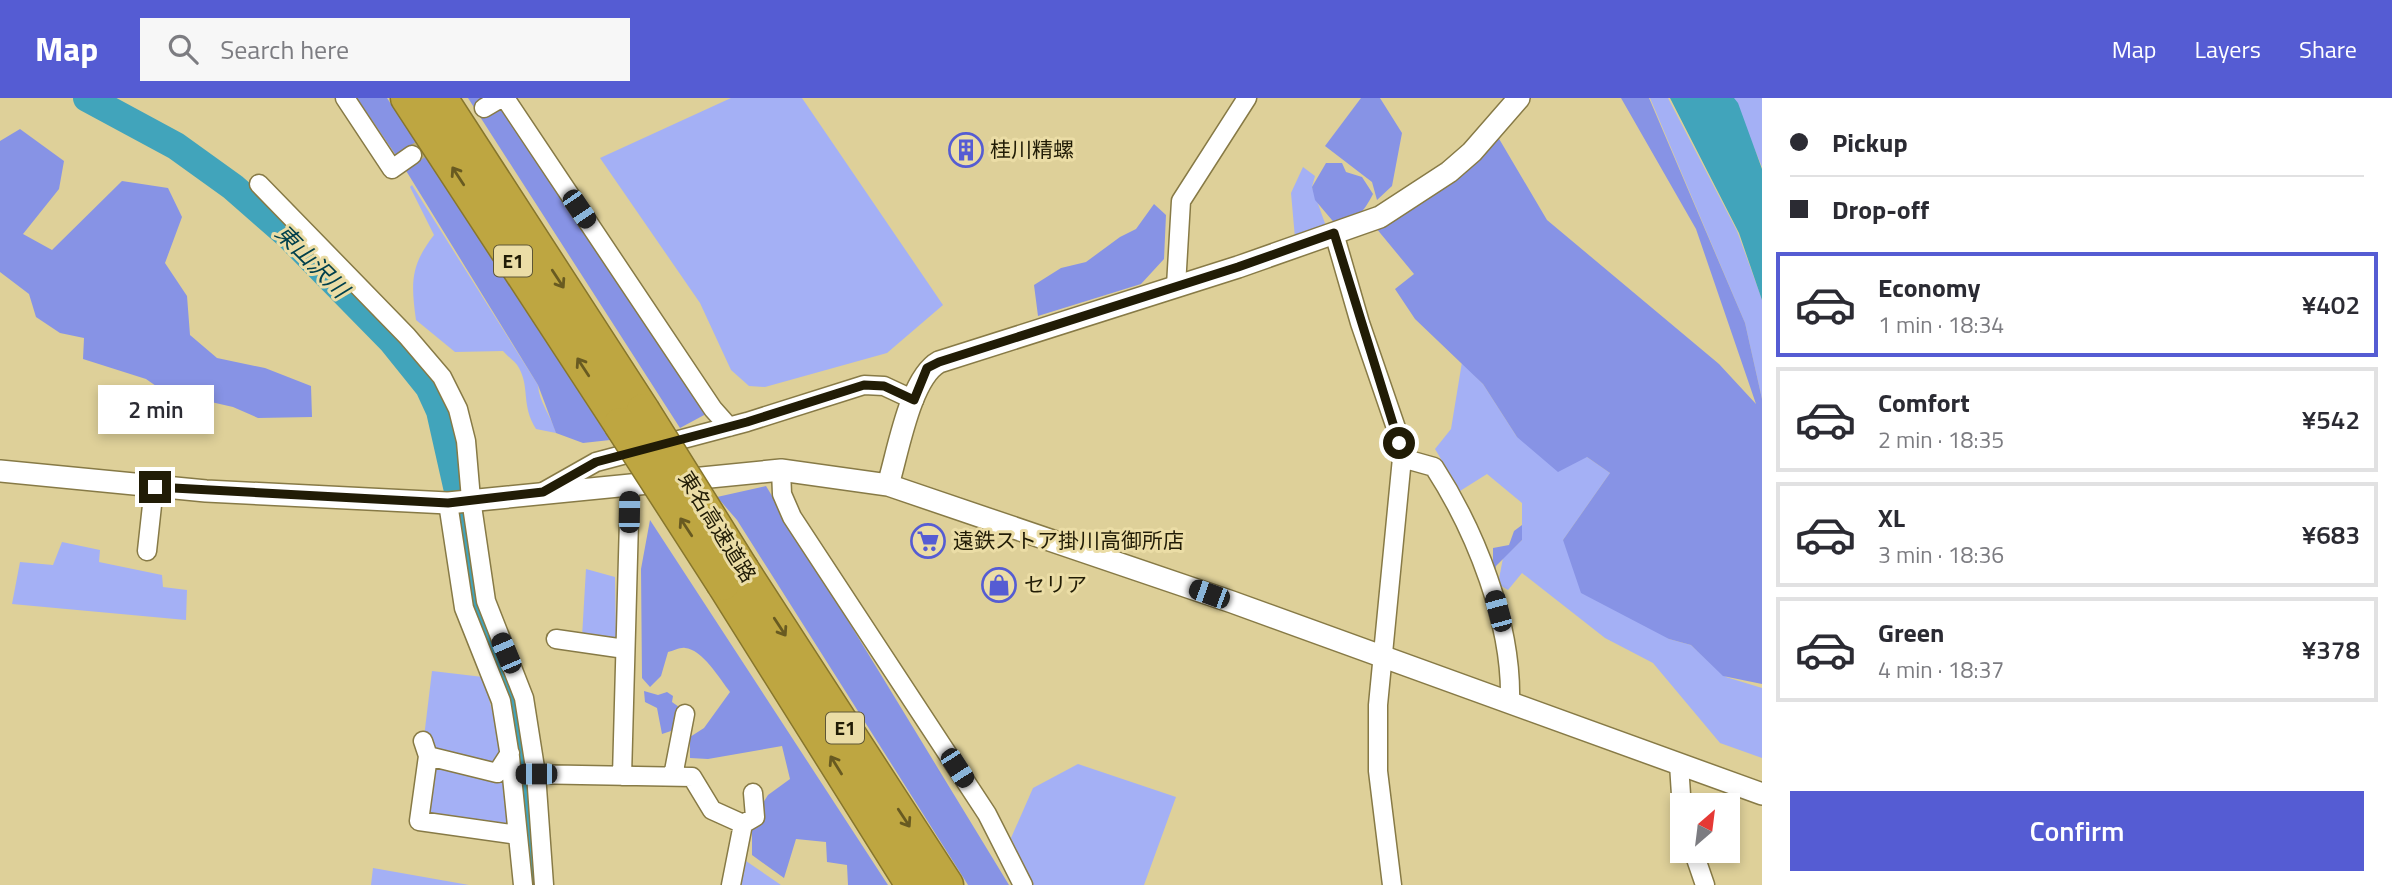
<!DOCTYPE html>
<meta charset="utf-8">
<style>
:root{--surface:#fff;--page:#f7f7f7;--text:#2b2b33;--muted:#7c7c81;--line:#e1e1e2;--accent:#555cd3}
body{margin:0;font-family:"Titillium Web","Noto Sans JP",sans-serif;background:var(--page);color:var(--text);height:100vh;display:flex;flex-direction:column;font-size:26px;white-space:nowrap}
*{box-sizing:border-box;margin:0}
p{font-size:23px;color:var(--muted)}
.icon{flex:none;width:38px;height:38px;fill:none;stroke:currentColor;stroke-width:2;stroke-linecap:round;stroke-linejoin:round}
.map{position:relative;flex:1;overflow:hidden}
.drawer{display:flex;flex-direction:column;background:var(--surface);width:630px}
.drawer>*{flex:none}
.banner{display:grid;align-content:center;height:154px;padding:0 28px;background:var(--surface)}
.needle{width:46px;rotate:28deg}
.buttons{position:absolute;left:1670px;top:695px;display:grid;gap:14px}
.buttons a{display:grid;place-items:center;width:70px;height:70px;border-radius:0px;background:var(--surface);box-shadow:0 4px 10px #0003;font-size:35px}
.end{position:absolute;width:32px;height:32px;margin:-16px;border:9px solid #211c06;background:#fff;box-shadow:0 0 0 4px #fff}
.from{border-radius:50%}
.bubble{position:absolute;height:49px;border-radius:0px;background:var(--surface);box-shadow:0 4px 10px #0003;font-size:23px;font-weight:600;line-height:49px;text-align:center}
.car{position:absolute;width:21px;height:42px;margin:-21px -10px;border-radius:9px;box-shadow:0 0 5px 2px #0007;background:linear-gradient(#222 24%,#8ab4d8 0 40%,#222 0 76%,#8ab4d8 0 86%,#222 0)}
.banner b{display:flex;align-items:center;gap:24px;height:66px;font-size:26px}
.banner b+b{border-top:2px solid var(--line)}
.banner i{width:18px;height:18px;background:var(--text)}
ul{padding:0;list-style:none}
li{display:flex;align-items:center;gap:21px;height:105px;margin:0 14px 10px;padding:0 14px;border:4px solid var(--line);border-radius:0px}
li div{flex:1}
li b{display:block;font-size:26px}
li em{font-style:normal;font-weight:600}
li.active{border-color:var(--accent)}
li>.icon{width:63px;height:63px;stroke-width:1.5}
.action{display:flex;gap:14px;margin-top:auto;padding:14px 28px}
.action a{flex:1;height:80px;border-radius:0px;background:var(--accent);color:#fff;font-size:28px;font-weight:600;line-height:80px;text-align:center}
header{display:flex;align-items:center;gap:42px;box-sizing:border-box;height:98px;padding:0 35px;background:var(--accent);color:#fff}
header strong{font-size:33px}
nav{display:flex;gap:38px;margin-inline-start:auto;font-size:24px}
.search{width:490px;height:63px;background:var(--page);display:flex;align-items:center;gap:18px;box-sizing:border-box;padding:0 24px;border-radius:0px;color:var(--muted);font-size:26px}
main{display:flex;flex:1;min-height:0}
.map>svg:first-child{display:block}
.green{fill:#a4b0f5}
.forest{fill:#8793e5}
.water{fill:#41a4bb}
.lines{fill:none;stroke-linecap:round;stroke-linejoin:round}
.river{stroke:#41a4bb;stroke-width:28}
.minor-tunnel{stroke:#b8ac7c;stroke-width:18;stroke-dasharray:18 9;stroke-linecap:butt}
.minor-casing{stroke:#877a46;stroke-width:21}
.tertiary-casing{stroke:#877a46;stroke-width:24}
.motorway-casing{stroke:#87762c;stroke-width:35}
.minor{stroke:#fff;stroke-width:18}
.tertiary{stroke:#fff;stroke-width:21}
.motorway{stroke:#bea641;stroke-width:32}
.motorway-bridge-casing{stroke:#87762c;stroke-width:35;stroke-linecap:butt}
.motorway-bridge{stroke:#bea641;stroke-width:32}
.oneway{stroke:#685a21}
.route{stroke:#211c06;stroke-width:9}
.labels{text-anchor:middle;stroke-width:6;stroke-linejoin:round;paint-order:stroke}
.shield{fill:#ebdda6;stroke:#5e5636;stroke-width:2}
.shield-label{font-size:19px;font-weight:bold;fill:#211c06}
.poi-label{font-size:21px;fill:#211c06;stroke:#ebdda6;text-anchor:start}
.street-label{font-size:21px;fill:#211c06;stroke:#ebdda6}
.water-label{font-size:23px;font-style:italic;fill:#01404c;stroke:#ebdda6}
</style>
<header>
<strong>Map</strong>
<div class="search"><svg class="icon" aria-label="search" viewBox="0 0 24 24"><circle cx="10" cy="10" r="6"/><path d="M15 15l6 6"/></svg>Search here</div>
<nav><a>Map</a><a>Layers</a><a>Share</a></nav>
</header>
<main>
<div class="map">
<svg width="1762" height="787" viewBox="0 0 1762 787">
<rect width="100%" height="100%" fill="#ded099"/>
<path class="green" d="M 731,0 L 802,0 L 943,207 L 887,255 L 765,289 L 749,288 L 731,272 L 700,205 L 600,60 Z
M 1650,0 L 1668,0 L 1737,133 L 1759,193 L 1762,202 L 1762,301 L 1745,225 Z
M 1733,0 L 1762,0 L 1762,69 Z
M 1303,69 L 1315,78 L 1312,89 L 1327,131 L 1295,140 L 1291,95 Z
M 412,87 L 538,287 C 539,305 551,317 556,335 L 536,331 C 521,307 530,290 519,270 C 516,264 508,259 503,253 L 455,254 L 416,222 C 411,185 410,168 434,137 L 410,89 Z
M 1462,264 L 1483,286 L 1517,339 L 1587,359 L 1610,375 L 1563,442 L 1669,541 L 1691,547 L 1726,579 L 1762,590 L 1762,660 L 1720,645 L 1653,565 L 1605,540 L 1522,475 L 1508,492 L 1498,486 L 1503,460 L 1522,442 L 1522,405 L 1487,376 L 1460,393 L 1435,351 L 1451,331 Z
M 62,444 L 100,452 L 99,464 L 162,477 L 163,489 L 187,492 L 186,522 L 12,506 L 20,464 L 53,467 Z
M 586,471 L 615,479 L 616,545 L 582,539 Z
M 432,573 L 483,579 L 503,652 L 507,735 L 414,722 Z
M 1078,666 L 1176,699 L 1144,787 L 1031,787 L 1011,740 L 1033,690 Z
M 746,763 L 781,787 L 741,787 Z
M 373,770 L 469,787 L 371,787 Z"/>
<path class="forest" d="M 357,0 L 387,0 L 417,45 L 397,59 Z
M 468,0 L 495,0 L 706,316 L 680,330 Z
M 1361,0 L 1380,0 L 1402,35 L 1392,88 L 1377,102 L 1372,84 L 1325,48 Z
M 1621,0 L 1649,0 L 1745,225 L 1762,301 L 1762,586 L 1723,578 L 1691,547 L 1669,541 L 1581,495 L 1563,442 L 1610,375 L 1587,359 L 1558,374 L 1517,339 L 1483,286 L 1415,221 L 1395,191 L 1414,176 L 1376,130 L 1402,117 L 1498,39 L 1547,122 L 1719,266 L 1756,306 L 1696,131 Z
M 20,31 L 64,63 L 59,91 L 23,136 L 52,152 L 122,83 L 168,90 L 182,119 L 165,165 L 187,198 L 190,237 L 217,260 L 265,270 L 311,288 L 312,319 L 258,320 L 233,309 L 198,301 L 183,292 L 169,297 L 146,281 L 83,261 L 84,240 L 60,235 L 36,219 L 29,196 L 0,174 L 0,43 Z
M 424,57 L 610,342 L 583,345 L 556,335 L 538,287 L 405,71 Z
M 1326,65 L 1342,65 L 1346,74 L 1362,79 L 1373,96 C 1364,114 1356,122 1337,128 L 1315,102 L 1312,89 Z
M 1154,106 L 1166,117 L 1164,161 L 1141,186 L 1038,218 L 1034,187 L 1061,170 L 1086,164 L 1120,139 L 1136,131 Z
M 766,388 L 1009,787 L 968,787 L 737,422 L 717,399 Z
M 650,422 L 888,787 L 848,787 L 847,767 L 827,764 L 826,744 L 796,741 L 784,780 L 752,757 L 752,722 L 768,697 L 790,681 L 782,648 L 708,661 L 690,660 L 690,639 L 704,630 L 730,594 C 720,581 702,551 685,550 C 681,549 673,553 668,554 L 661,578 L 650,589 L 642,580 L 641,471 Z
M 1522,427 L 1522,442 L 1496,468 L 1493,485 L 1493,450 L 1509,447 L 1514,433 Z
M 644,593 L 658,597 L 667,594 L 673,598 L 672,604 L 686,614 L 680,630 L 662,636 L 657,610 L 645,604 Z"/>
<path class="water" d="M 1670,0 L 1734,0 L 1738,5 L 1762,71 L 1762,202 L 1739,135 Z"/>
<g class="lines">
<path class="river" d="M 87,0 L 176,48 L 233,89 L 289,138 L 392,243 L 429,289 L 440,313 L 458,393
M 461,412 L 477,510 L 510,589 L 525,683 L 533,787"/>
<path class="minor-tunnel" d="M 412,57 L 484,10"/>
<g class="minor-casing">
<path id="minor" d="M 345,0 L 392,71 L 412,57
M 505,0 L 713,311 L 729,329
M 484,10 L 501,0
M 259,86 L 407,238 L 442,279 L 458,311 L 466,343 L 471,401 L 486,503 L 524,600 L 536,676 L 544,787
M 1334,135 L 1360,225 L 1396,330 L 1402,360 L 1378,607 L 1378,673 L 1392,787
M 1176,188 L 1181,103 L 1247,0
M 1402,360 L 1434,369 C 1476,434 1512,525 1510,603
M 781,372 L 782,396 L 792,419 L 987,716 L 1023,787
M 543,394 L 596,364 L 747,324 L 864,287 L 884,288 L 914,302
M 448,405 L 464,510 L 501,603 L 510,659 L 523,787
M 147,453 L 154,389
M 556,541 L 625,551
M 423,643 L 428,658 L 497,675 L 510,655
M 428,658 L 419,723 L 518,737
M 1679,666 L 1682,712
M 526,676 L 692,679 L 712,712 L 743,726 L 731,787
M 622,678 L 630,386
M 673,678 L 685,616
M 743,726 L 755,719 L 753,695
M 1693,752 L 1705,787"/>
</g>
<g class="tertiary-casing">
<path id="tertiary" d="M 0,373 L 206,393 L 448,405 L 781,372 L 888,387 L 1232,504 L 1762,696
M 888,387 C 898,354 910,280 939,264 L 1238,169 L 1380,119 L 1449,74 L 1472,54 L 1519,0"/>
</g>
<g class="motorway-casing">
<path id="motorway" d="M 407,0 L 620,326
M 441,0 L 643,312
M 743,472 L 947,787
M 723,486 L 912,787"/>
</g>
<use href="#minor" class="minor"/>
<use href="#tertiary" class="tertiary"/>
<use href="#motorway" class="motorway"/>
<g class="motorway-bridge-casing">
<path id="motorway-bridge" d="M 643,312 L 743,472
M 620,326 L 723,486"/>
</g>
<use href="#motorway-bridge" class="motorway-bridge"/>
</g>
<defs><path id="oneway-shaft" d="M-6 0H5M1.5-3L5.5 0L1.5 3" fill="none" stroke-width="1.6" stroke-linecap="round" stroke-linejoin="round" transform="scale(1.75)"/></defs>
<g class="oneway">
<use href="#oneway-shaft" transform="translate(458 78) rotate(-123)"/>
<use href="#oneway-shaft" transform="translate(558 181) rotate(57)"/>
<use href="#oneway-shaft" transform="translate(583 269) rotate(-123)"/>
<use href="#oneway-shaft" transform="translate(686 429) rotate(-123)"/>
<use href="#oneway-shaft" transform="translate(780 529) rotate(57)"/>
<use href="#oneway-shaft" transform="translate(836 667) rotate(-122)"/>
<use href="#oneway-shaft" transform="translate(904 720) rotate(57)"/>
</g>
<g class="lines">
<path class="route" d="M 155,389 L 448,405 L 543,394 L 596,364 L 747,324 L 864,287 L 884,288 L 914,302 L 927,270 L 939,264 L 1238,169 L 1334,135 L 1399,345"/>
</g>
<defs>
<g id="building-ring" transform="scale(1.75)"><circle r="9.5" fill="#ebdda6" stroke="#555cd3" stroke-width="1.5"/><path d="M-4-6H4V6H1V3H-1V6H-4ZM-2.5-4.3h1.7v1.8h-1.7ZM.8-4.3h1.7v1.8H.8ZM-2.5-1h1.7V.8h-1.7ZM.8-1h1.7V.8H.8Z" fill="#555cd3"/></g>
<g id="supermarket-ring" transform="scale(1.75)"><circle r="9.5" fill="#ebdda6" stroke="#555cd3" stroke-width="1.5"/><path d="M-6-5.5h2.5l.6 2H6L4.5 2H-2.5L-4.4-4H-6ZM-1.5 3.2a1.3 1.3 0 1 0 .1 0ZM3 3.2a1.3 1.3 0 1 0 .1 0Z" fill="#555cd3"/></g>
<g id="shop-ring" transform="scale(1.75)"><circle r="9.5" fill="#ebdda6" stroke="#555cd3" stroke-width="1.5"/><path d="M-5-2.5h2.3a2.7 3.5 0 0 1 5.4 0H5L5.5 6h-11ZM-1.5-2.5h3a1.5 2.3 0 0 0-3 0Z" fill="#555cd3"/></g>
</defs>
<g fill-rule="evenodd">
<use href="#building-ring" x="966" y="52"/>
<use href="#supermarket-ring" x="928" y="443"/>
<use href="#shop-ring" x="999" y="487"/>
</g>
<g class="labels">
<g class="shield">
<rect x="494" y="147.5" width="38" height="31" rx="5"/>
<rect x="826" y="614.5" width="38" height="31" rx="5"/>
</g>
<g class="shield-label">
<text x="513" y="170">E1</text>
<text x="845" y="637">E1</text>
</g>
<g class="poi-label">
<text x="990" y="59">桂川精螺</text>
<text x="953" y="450">遠鉄ストア掛川高御所店</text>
<text x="1024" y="494">セリア</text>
</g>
<g class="street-label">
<text transform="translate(717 429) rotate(58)" y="7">東名高速道路</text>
</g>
<g class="water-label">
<text transform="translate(312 163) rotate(45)" y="8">東山沢川</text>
</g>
</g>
</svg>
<div class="buttons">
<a><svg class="needle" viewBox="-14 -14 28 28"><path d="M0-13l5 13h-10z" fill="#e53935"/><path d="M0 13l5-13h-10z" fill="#7c7c81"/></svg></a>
</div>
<i class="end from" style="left:1399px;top:345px"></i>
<i class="end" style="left:155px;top:389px"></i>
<div class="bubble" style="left:98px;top:287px;width:116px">2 min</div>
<i class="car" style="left:579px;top:111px;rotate:146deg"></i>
<i class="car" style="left:629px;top:414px;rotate:1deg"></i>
<i class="car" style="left:1209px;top:496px;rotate:290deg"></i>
<i class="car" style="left:1498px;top:513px;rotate:345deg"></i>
<i class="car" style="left:506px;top:555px;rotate:337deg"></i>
<i class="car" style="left:957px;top:670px;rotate:147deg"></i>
<i class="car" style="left:536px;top:676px;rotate:270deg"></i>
</div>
<section class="drawer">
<div class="banner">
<b><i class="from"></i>Pickup</b>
<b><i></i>Drop-off</b>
</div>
<ul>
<li class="active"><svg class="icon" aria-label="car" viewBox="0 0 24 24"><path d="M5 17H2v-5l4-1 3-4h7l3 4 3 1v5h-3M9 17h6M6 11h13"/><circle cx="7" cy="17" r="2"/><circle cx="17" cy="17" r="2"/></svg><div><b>Economy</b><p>1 min · 18:34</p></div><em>¥402</em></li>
<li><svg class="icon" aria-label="car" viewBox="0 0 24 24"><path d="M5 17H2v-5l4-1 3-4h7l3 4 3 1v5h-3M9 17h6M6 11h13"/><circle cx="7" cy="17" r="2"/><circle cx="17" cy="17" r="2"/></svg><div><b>Comfort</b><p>2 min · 18:35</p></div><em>¥542</em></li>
<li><svg class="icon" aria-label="car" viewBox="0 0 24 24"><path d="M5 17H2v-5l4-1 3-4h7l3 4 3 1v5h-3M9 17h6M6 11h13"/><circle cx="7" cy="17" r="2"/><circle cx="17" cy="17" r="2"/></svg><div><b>XL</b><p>3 min · 18:36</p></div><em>¥683</em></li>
<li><svg class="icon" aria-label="car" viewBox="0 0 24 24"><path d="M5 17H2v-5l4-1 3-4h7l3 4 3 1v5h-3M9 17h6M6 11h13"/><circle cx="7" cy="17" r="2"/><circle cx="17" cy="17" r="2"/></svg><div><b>Green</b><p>4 min · 18:37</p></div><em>¥378</em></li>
</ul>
<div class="action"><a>Confirm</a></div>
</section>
</main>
